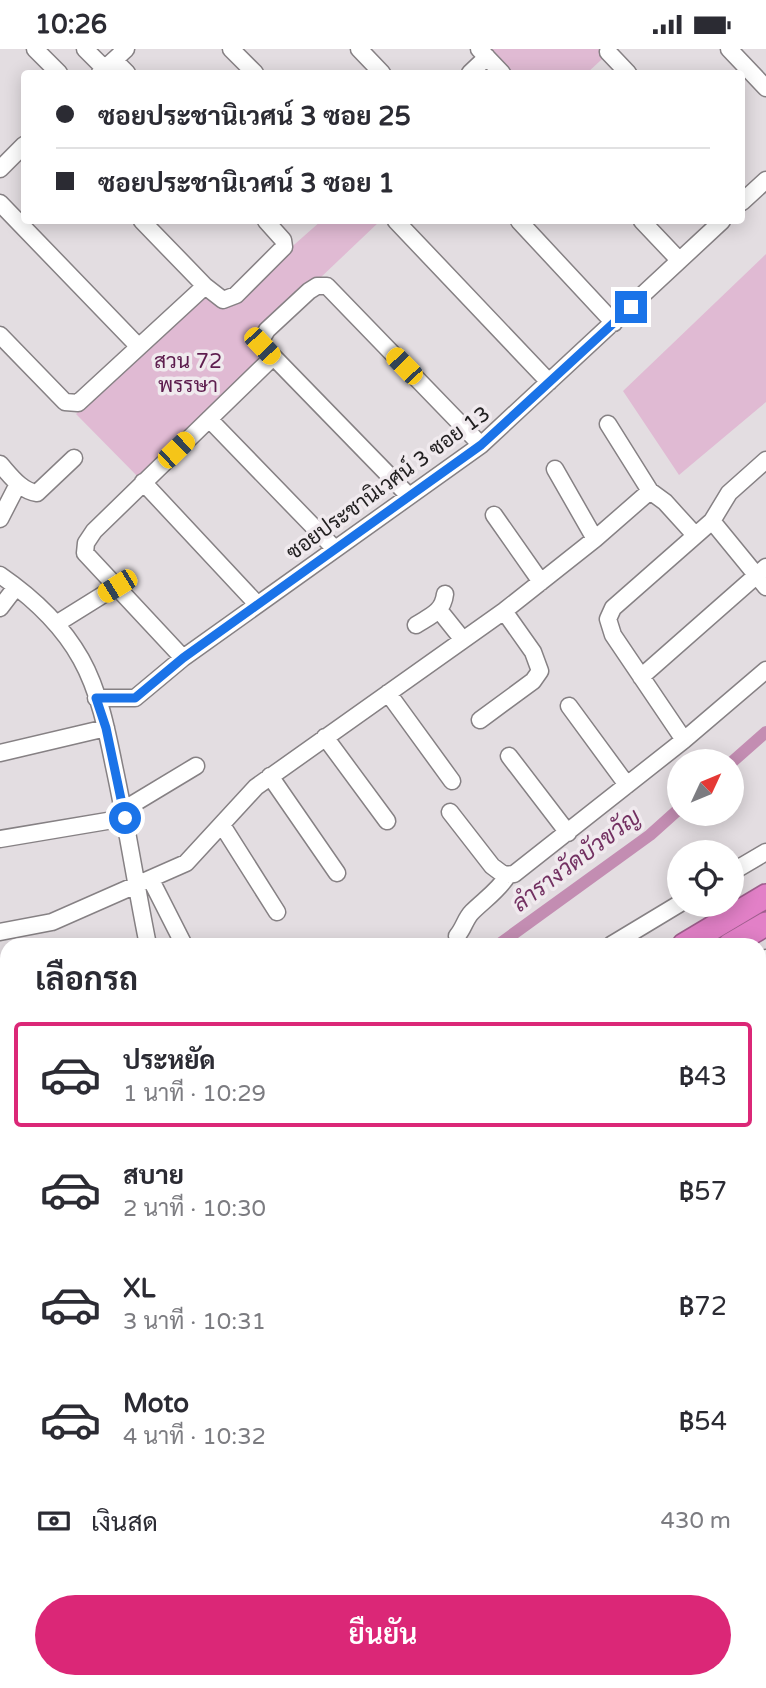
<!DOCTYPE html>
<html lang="th">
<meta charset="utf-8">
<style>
:root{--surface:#fff;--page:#f2f2f3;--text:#2b2b33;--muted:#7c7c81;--line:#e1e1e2;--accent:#db2777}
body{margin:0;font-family:"Varela Round",Sarabun,sans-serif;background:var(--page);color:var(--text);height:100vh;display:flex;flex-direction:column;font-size:26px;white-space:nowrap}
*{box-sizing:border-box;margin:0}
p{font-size:23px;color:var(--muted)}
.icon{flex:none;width:38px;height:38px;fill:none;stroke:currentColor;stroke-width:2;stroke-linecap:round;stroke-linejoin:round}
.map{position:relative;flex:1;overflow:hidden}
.side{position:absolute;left:0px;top:889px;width:766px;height:751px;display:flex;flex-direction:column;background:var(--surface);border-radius:21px 21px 0 0;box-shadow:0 4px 18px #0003}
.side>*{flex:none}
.hud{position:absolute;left:21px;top:21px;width:724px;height:154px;border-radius:7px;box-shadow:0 4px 18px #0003;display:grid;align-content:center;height:154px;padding:0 35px;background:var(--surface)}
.needle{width:46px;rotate:46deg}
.buttons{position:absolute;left:667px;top:700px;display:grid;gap:14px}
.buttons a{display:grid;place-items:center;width:77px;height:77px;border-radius:50%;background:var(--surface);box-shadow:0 4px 18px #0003;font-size:35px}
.end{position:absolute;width:32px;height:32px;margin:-16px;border:9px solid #1a73e8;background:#fff;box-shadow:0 0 0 4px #fff}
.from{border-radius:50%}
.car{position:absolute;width:21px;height:42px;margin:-21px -10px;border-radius:9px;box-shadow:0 0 5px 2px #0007;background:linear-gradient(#f5c518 24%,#345 0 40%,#f5c518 0 76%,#345 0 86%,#f5c518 0)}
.hud b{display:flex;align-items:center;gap:24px;height:66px;font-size:26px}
.hud b+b{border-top:2px solid var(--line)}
.hud i{width:18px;height:18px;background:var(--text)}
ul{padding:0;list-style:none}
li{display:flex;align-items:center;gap:21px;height:105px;margin:0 14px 10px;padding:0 21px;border:4px solid transparent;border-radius:7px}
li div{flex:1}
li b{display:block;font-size:26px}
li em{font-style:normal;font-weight:600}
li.current{border-color:var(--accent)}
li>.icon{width:63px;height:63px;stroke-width:1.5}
h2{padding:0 35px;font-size:32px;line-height:84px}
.pay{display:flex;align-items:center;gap:18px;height:77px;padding:0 35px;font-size:26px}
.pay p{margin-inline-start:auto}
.primary-button{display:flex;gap:14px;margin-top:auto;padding:14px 35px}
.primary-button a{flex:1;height:80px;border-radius:42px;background:var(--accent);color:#fff;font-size:28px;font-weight:600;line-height:80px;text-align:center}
.status{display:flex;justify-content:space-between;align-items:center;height:49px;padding:0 35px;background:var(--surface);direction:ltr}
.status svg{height:19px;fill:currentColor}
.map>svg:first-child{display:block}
.green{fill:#e0bad3}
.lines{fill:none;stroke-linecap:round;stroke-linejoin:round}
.canal{stroke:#c38db2;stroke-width:12}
.minor-casing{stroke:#868184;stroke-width:19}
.highway-casing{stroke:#9f5e8d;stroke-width:26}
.minor{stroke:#fff;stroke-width:16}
.highway{stroke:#e280c7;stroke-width:23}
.route{stroke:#1a73e8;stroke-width:9}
.labels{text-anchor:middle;stroke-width:7;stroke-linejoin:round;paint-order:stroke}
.park-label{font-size:21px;fill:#5d1d4e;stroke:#f0eaee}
.street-label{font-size:21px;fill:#222021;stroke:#f0eaee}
.water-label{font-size:23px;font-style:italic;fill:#733162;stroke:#f0eaee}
</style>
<div class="status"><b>10:26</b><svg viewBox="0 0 49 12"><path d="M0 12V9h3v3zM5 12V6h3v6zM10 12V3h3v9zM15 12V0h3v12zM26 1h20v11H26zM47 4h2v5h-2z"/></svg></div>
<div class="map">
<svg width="766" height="1639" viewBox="0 0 766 1639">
<rect width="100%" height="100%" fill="#e3dde1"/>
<path class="green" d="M 488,0 L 613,0 L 587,24 L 472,24 Z
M 321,172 L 380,172 L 257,289 L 275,308 L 143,433 L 76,365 L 208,239 L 226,256 Z
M 766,205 L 766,353 L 679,426 L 623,342 Z"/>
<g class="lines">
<path class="canal" d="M 732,713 L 766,683
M 498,896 L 650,786 L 679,760"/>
<g class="minor-casing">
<path id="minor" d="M 35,0 L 59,24
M 85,0 L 105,20
M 231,0 L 255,24
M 359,0 L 382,24
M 479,0 L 502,24
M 729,0 L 766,39
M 608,3 L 628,24
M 114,11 L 127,24
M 100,24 L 126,0
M 470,24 L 487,8
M 0,120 L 24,96
M 742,153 L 766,131
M 0,154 L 139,298
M 142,172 L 205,237 L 223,251 L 236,246 L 284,198 L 283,191 L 266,172
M 396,172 L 549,333
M 519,172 L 614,274
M 642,172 L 679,211
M 0,286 L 65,353 L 78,354 L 205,237
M 209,370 L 335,500
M 608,375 L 650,442
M 0,415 C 10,426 21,442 37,444 L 74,409
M 555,420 L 595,490
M 143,433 L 257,555
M 409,447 L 263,297 L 261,291 L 267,281 L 309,242 L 317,237 L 327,237 L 481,396
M 494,466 L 541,533
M 0,470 L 18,435
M 712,472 L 766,538
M 0,526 C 32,548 62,576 81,610 C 99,642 107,682 114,717 C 127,777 136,837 148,896
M 0,559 L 16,538
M 439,561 L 463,591
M 56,575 L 117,537
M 416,576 C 430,567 443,563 445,545
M 183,609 L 85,504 L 86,494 L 94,482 L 273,308
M 641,628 L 766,518
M 388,644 L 452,732
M 96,649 L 135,649 L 183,609 L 481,396 L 722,172
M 569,657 L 627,736
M 480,671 L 533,632 L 540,622 L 533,603 L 504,562
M 325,688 L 387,772
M 684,691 L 613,586 L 608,570 L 613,559 L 712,472 L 729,444 L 766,411
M 0,704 L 106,679
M 509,707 L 568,784
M 270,727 L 337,824
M 123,761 L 196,717
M 450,763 L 492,817 L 504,826 L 514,825 L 684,691 L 766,621
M 222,776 L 277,863
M 0,790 L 125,769
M 732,823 L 766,803
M 151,831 L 184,896
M 0,883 L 52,873 L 186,814 L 256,738 L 504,562 L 595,490 L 650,442 L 665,453 L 695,486
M 457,887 C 464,879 465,870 472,863 C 484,851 499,841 508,826
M 611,896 L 679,855
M 760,912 L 766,909
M 760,970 L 766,976
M 0,1061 L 7,1073
M 760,1076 L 766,1084
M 760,1111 L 766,1106
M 0,1180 L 7,1175
M 760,1205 L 766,1215
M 0,1342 L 7,1337
M 0,1451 L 7,1446
M 763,1486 L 766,1490
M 0,1548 L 7,1544
M 760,1552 L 766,1555
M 86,1633 L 94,1639
M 212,1633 L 220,1639
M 317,1633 L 322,1639
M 426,1633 L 433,1639
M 728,1633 L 737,1639
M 601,1637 L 604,1639
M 145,1639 L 150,1633
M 547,1639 L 553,1633"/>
</g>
<g class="highway-casing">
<path id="highway" d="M 684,896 L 766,847
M 730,896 L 766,875
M 0,1299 L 7,1295
M 0,1327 L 7,1322"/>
</g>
<use href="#minor" class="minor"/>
<use href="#highway" class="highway"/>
</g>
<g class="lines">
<path class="route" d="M 125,769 L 106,679 L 96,649 L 135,649 L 183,609 L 481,396 L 631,258"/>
</g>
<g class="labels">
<g class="park-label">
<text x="188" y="319">สวน 72<tspan x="188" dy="24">พรรษา</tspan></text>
</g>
<g class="street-label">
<text transform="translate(388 434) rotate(-36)" y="7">ซอยประชานิเวศน์ 3 ซอย 13</text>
</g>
<g class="water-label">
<text transform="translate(576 811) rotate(-37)" y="8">ลำรางวัดบัวขวัญ</text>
</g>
</g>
</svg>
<div class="buttons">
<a><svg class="needle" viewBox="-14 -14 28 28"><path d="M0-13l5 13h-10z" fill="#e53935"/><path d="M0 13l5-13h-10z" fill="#7c7c81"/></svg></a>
<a><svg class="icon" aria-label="locate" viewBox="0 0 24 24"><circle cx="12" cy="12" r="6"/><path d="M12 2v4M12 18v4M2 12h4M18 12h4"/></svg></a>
</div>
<i class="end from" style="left:125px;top:769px"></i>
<i class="end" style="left:631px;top:258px"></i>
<i class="car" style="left:262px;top:297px;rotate:137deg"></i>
<i class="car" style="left:404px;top:317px;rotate:316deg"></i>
<i class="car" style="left:176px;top:401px;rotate:46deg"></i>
<i class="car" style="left:117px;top:537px;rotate:238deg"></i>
<div class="hud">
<b><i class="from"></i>ซอยประชานิเวศน์ 3 ซอย 25</b>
<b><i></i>ซอยประชานิเวศน์ 3 ซอย 1</b>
</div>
<section class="side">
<h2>เลือกรถ</h2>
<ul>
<li class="current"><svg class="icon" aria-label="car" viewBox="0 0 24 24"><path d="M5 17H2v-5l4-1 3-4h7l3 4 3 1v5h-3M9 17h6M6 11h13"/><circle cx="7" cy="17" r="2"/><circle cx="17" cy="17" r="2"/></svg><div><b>ประหยัด</b><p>1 นาที · 10:29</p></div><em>฿43</em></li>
<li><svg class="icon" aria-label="car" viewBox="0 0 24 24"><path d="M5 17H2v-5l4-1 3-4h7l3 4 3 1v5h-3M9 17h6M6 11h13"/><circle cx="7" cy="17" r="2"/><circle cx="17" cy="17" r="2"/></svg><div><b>สบาย</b><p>2 นาที · 10:30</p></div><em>฿57</em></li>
<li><svg class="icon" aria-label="car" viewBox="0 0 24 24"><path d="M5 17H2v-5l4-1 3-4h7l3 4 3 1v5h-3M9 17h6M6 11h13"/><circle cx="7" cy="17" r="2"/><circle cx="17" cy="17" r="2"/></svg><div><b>XL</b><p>3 นาที · 10:31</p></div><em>฿72</em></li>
<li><svg class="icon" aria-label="car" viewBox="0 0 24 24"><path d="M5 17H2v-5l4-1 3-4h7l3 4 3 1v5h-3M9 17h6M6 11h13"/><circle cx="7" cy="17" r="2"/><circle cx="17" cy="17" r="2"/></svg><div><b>Moto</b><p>4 นาที · 10:32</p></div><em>฿54</em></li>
</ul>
<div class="pay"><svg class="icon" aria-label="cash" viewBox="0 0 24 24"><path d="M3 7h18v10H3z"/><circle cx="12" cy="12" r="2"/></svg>เงินสด<p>430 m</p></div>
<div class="primary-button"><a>ยืนยัน</a></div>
</section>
</div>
